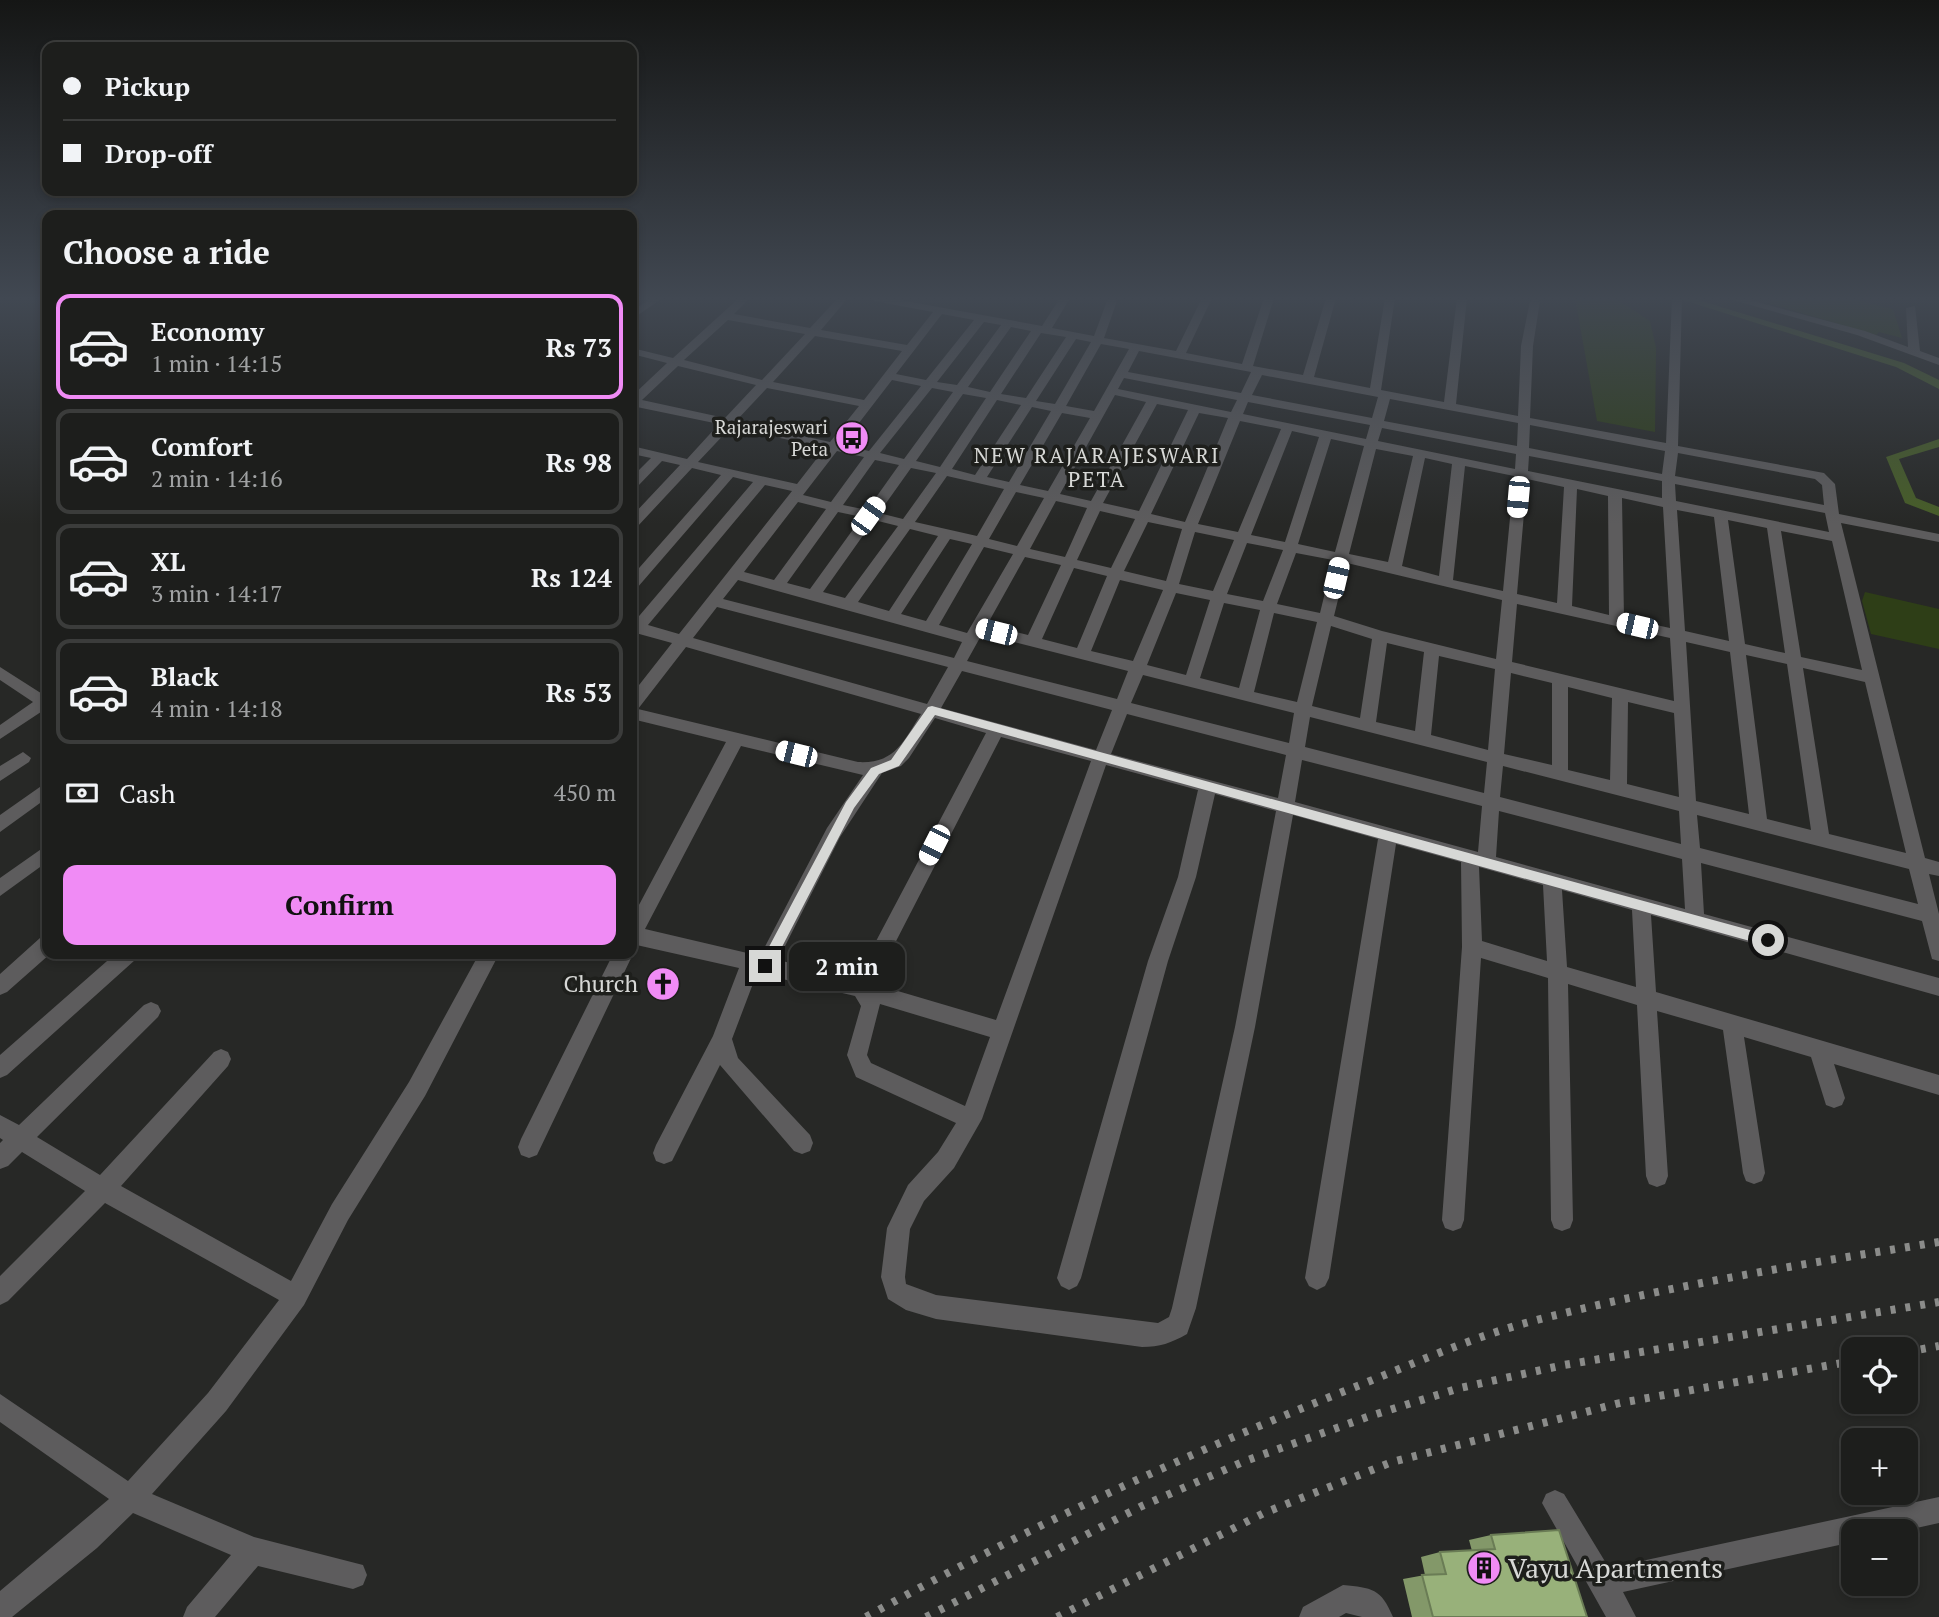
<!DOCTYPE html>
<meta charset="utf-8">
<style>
:root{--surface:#1d1e1c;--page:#2a2b29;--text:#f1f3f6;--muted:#a0a2a3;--line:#3b3c3b;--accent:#f08bf5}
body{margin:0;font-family:"PT Serif",serif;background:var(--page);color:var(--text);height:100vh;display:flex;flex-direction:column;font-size:26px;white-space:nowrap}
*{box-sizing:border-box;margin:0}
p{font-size:23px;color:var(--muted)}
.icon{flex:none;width:38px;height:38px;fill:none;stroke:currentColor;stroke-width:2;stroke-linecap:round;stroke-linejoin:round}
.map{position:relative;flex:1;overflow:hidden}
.panel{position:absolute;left:42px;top:210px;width:595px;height:749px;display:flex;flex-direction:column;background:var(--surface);border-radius:14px;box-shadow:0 4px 10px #0003,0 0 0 2px var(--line)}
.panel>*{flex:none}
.top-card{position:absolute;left:42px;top:42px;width:595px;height:154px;border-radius:14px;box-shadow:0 4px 10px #0003,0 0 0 2px var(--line);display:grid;align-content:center;height:154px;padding:0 21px;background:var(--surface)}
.buttons{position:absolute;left:1841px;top:1337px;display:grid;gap:14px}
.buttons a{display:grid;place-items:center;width:77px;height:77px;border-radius:14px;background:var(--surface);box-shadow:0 4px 10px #0003,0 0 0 2px var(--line);font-size:35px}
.end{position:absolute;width:32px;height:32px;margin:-16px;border:9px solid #d7d8d6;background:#111;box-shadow:0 0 0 4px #111}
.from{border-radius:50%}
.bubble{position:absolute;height:49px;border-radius:14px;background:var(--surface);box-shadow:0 4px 10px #0003,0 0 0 2px var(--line);font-size:23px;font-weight:800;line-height:49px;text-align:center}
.car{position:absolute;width:21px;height:42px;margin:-21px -10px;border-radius:9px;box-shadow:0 0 5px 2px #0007;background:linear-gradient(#fff 24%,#345 0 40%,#fff 0 76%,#345 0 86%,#fff 0)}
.top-card b{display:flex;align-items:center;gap:24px;height:66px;font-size:26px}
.top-card b+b{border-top:2px solid var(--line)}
.top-card i{width:18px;height:18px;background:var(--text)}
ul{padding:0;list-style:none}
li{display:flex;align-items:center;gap:21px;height:105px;margin:0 14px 10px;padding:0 7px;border:4px solid var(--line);border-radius:14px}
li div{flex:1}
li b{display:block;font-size:26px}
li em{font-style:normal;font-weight:800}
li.on{border-color:var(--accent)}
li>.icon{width:63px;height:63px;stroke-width:1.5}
h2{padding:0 21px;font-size:32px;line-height:84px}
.pay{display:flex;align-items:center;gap:18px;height:77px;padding:0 21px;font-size:26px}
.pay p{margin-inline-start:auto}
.cta{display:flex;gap:14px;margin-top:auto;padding:14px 21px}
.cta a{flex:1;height:80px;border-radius:14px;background:var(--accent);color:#111;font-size:28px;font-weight:800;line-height:80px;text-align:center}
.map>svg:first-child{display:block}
.green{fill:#2e3e17}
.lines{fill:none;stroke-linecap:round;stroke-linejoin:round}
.canal{fill:#475d28;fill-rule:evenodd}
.minor{fill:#5d5c5d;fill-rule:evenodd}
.rail{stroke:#8b8c8a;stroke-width:8;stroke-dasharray:5 10;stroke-linecap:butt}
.wall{fill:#839869}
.building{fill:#98b17a;stroke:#6a7c55;stroke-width:2}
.route{fill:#d7d8d6}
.labels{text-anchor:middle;stroke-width:7;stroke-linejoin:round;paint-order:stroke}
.far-poi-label{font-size:19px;fill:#d7d8d6;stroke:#1e1f1c;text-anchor:end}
.far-neighbourhood-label{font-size:21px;letter-spacing:2px;fill:#d7d8d6;stroke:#1e1f1c}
.poi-label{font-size:23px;fill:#d7d8d6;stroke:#1e1f1c;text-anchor:end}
.near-poi-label{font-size:28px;fill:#d7d8d6;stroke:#1e1f1c;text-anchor:start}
</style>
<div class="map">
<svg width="1939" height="1617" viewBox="0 0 1939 1617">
<rect width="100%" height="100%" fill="#272826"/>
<path class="green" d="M 1575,298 L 1615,298 L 1650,321 L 1656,348 L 1655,432 L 1597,421 Z
M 1771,298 L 1857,298 L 1857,300 L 1893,309 L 1902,338 L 1879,332 L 1876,335 L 1771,304 Z
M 1865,592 L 1939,609 L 1939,649 L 1871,634 L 1862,601 Z"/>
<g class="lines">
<path class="canal" d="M 1677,298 L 1692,298 L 1904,363 L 1939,380 L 1939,389 L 1896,367 Z
M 1939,439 L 1939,447 L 1899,459 L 1916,498 L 1939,507 L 1939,516 L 1905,503 L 1886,457 Z"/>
<path class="minor" d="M 652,298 L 663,298 L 632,319 L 632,311 Z
M 739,298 L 750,298 L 734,314 L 810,328 L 838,298 L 848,298 L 821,330 L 907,345 L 933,312 L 874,301 L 869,298 L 889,298 L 1042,326 L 1060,298 L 1070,298 L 1052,328 L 1094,336 L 1107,301 L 1112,298 L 1117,301 L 1104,338 L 1176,351 L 1202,298 L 1212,298 L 1186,353 L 1242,364 L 1264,298 L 1274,298 L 1253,366 L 1303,375 L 1326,298 L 1336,298 L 1314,377 L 1370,388 L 1385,298 L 1395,298 L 1381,390 L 1444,402 L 1457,298 L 1467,298 L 1456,404 L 1518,416 L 1521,346 L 1530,301 L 1535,298 L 1540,301 L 1533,346 L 1530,418 L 1666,443 L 1672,298 L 1682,298 L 1678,446 L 1824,473 L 1835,484 L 1839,514 L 1939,534 L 1939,542 L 1841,523 L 1925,858 L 1939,862 L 1939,876 L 1929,874 L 1939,914 L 1939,961 L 1932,959 L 1922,921 L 1701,863 L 1704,914 L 1939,978 L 1939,996 L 1651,915 L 1656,992 L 1939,1075 L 1939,1095 L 1834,1064 L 1845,1098 L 1842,1105 L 1834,1108 L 1826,1105 L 1811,1057 L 1744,1037 L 1765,1173 L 1762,1181 L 1754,1184 L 1746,1181 L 1743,1173 L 1723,1030 L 1657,1011 L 1668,1176 L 1665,1184 L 1657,1187 L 1649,1184 L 1646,1176 L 1637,1005 L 1568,984 L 1573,1220 L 1570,1228 L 1562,1231 L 1554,1228 L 1551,1220 L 1548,978 L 1481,958 L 1464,1220 L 1461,1228 L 1453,1231 L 1445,1228 L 1442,1220 L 1462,947 L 1461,862 L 1396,844 L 1329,1278 L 1325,1286 L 1317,1290 L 1309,1286 L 1305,1278 L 1378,839 L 1293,815 L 1255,1027 L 1196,1308 L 1187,1334 C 1171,1343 1160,1347 1142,1347 L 936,1319 L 906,1310 L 888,1299 L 881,1277 L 887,1228 L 908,1185 L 938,1152 L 956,1123 L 856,1077 L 847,1055 L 861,1006 L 855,996 L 757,973 L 732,1039 L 738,1058 L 810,1135 L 813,1143 L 810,1151 L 802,1154 L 794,1151 L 720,1065 L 672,1161 L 664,1164 L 656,1161 L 653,1153 L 656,1145 L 713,1036 L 739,968 L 632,944 L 632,918 L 726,742 L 632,719 L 632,694 L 672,643 L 632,632 L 632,621 L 634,622 L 753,482 L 733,477 L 637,588 L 632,590 L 632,576 L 721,475 L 692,468 L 637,527 L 632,528 L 632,516 L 680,465 L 662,461 L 637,487 L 632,488 L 632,477 L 651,458 L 632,454 L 632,446 L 687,459 L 719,424 L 632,406 L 632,396 L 667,363 L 632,354 L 632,348 L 673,358 ZM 942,314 L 974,320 L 926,380 L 896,374 ZM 728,320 L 805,334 L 762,380 L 684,360 ZM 984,322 L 1001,325 L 957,385 L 937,382 ZM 1011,327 L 1031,331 L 990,392 L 968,387 ZM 1041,333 L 1066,337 L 1026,398 L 1001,394 ZM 815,336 L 902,351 L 864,400 L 773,382 ZM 1076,339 L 1091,342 L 1055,404 L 1036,401 ZM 1101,344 L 1129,349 L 1094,411 L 1066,406 ZM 1139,351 L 1251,372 L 1241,393 L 1128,372 ZM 678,366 L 756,385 L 725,418 L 642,400 ZM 1262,375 L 1378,397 L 1372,418 L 1252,395 ZM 1124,378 L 1237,400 L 1231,412 L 1118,389 ZM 892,380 L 921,386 L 869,451 L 842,445 ZM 767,388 L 859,406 L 830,442 L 736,421 ZM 932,388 L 953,392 L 904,459 L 880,453 ZM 963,394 L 986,398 L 940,467 L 916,461 ZM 1115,395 L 1146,402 L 1091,501 L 1060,494 ZM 1390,399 L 1518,423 L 1517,446 L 1384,421 ZM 997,400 L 1021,405 L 975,475 L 952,469 ZM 1248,402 L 1370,425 L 1366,439 L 1243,414 ZM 1157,404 L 1188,410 L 1139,511 L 1103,503 ZM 1032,407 L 1051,411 L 1009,482 L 987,477 ZM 1062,413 L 1090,418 L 1048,491 L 1020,485 ZM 1199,413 L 1228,418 L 1185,522 L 1151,514 ZM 1240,421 L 1281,429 L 1238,532 L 1198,524 ZM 1530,425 L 1665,451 L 1662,474 L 1529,448 ZM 731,427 L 825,448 L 797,484 L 698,462 ZM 1382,428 L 1516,454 L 1515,469 L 1378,441 ZM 1292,431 L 1319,437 L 1285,542 L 1251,535 ZM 1331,439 L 1364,446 L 1335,552 L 1298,544 ZM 1376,449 L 1413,456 L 1388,562 L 1349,554 ZM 837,451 L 864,457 L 831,502 L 803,495 ZM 1678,453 L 1815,479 L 1822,485 L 1824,505 L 1675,476 ZM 1529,456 L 1662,481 L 1662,498 L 1528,471 ZM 1425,458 L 1452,464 L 1439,576 L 1402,566 ZM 875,460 L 899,465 L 867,510 L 843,505 ZM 1465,466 L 1514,476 L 1503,591 L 1453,580 ZM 911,468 L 936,473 L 903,519 L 879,513 ZM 947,476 L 1004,489 L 977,536 L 915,522 ZM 1527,479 L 1564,487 L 1557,603 L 1517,594 ZM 1675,484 L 1825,513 L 1829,532 L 1676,501 ZM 765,485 L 792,491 L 679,634 L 648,625 ZM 1577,489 L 1608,496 L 1609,615 L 1572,606 ZM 1016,492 L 1044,498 L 1017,546 L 989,539 ZM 1622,498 L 1663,507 L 1670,628 L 1624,618 ZM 1056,501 L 1087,508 L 1065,557 L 1030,549 ZM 798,502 L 826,509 L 774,580 L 744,572 ZM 1677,510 L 1714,517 L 1729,641 L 1685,631 ZM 1100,511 L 1135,519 L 1111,568 L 1077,560 ZM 838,512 L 862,517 L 810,589 L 787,583 ZM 874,520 L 898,526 L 845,598 L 823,592 ZM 1728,520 L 1767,528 L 1785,653 L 1745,644 ZM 1148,522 L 1182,529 L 1166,581 L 1124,571 ZM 910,529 L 938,536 L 889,611 L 858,602 ZM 1781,531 L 1832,541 L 1862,670 L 1801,657 ZM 1195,532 L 1234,540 L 1213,591 L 1179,584 ZM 950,539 L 972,544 L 926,621 L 901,614 ZM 1247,543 L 1283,550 L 1263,601 L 1227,594 ZM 984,547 L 1013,554 L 967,633 L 939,625 ZM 1296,553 L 1333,560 L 1320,613 L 1277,604 ZM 1025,557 L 1061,565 L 1028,635 L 987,625 ZM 1347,563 L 1502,600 L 1496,659 L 1382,631 L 1334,616 ZM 1074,568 L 1107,576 L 1077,648 L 1042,639 ZM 738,580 L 962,642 L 954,658 L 723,599 ZM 1120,580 L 1163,590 L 1133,661 L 1091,651 ZM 1176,593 L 1210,600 L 1186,675 L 1147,665 ZM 1224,603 L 1260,610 L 1239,688 L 1200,678 ZM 1517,604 L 1670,638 L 1674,701 L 1512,662 ZM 717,607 L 948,667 L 927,704 L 693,638 ZM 1274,613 L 1317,622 L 1297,702 L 1254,692 ZM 1331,626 L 1372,639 L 1360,718 L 1312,706 ZM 982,634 L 1128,671 L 1117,699 L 967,661 ZM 1686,642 L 1730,652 L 1749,814 L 1696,801 ZM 1387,643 L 1424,652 L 1415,731 L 1376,722 ZM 686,647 L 921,714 C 903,742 895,764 858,762 L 638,709 ZM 1746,655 L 1787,664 L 1811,830 L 1767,819 ZM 1439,656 L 1495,669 L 1488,750 L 1431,735 ZM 1803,668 L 1865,682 L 1906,853 L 1829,834 ZM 962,671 L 1112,710 L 1096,750 L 941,708 ZM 1511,673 L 1552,683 L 1552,765 L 1504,754 ZM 1143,675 L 1294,713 L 1289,743 L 1131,703 ZM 1568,687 L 1612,698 L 1610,780 L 1568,770 ZM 1628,702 L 1674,713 L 1679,797 L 1627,784 ZM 1127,714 L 1286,755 L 1278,798 L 1111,754 ZM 1310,717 L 1487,762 L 1484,793 L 1305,747 ZM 935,718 L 986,733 L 856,979 L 778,960 L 840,837 L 882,773 L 901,766 L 909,758 ZM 1001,737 L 1091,761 L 996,1020 L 874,984 ZM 741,746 L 863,775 L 827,828 L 760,956 L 645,929 ZM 1302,760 L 1482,806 L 1478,852 L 1295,802 ZM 1106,765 L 1198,790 L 1178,877 L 1148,961 L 1057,1278 L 1061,1286 L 1069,1290 L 1077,1286 L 1081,1278 L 1168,961 L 1196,877 L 1215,794 L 1276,811 L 1235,1027 L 1172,1308 L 1169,1317 L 1158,1323 L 936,1295 L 906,1284 L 905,1277 L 910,1229 L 924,1201 L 954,1168 L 982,1119 ZM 1503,766 L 1679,811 L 1681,844 L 1500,797 ZM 1499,811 L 1682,859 L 1685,909 L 1496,857 ZM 1697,815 L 1909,869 L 1918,904 L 1700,848 ZM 1479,867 L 1543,885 L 1547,961 L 1482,941 ZM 1562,890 L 1632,910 L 1636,987 L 1567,967 ZM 880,1004 L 990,1037 L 965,1106 L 871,1063 L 867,1055 Z
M 1726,298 L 1742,298 L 1865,331 L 1908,347 L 1906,308 L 1915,306 L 1920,351 L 1939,358 L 1939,365 L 1857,335 Z
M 0,667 L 47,697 L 47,708 L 0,739 L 0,725 L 33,702 L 0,680 Z
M 23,752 L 31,758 L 29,762 L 0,781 L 0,766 Z
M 47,782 L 47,798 L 0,832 L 0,815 Z
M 47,845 L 47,862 L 0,896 L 0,878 Z
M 47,936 L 47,954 L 50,954 L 7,992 L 0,995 L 0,974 L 40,938 Z
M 632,952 L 633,954 L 537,1155 L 529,1158 L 521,1155 L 518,1147 L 521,1139 L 613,954 Z
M 115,954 L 138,954 L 135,960 L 7,1075 L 0,1078 L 0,1055 Z
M 479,954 L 499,954 L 425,1096 L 348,1220 L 304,1305 L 226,1411 L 152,1494 L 254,1537 L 363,1565 L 367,1575 L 363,1585 L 353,1589 L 258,1566 L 215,1617 L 183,1617 L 187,1607 L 231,1555 L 133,1513 L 97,1548 L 12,1617 L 0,1617 L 0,1591 L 109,1499 L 0,1422 L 0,1394 L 128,1481 L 208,1393 L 279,1300 L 105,1203 L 8,1301 L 0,1305 L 0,1276 L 85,1191 L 22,1152 L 8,1166 L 0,1169 L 0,1143 L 3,1140 L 0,1138 L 0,1115 L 19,1125 L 144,1005 L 151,1002 L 158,1005 L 161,1011 L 158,1017 L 37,1137 L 100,1175 L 214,1052 L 221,1049 L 228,1052 L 231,1059 L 228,1066 L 121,1186 L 291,1281 L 332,1204 L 409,1082 Z
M 1555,1490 L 1564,1494 L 1609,1568 L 1939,1497 L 1939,1523 L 1903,1531 L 1853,1531 L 1853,1542 L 1623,1592 L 1636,1617 L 1606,1617 L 1542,1503 L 1546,1494 Z
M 1343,1585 C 1372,1588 1381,1588 1393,1617 L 1362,1617 L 1346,1613 L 1339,1617 L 1299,1617 L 1303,1607 Z"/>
<path class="rail" d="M 1906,1352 L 1939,1346
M 866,1617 C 1023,1530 1187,1453 1355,1387 C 1413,1364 1472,1337 1533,1321 C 1667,1286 1803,1264 1939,1242
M 926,1617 L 1142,1506 L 1245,1461 L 1370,1416 L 1460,1388 L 1564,1365 L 1939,1302
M 1057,1617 L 1264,1513 L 1392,1462 L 1620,1403 L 1853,1361"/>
</g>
<path class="wall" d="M 1491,1535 L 1587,1617 L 1412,1617 L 1403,1579 L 1425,1575 L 1421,1557 L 1440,1552 L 1472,1551 L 1469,1540 Z"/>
<path class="building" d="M 1559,1530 L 1587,1617 L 1433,1617 L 1422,1575 L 1446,1574 L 1440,1552 L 1495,1549 L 1491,1535 Z"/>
<linearGradient id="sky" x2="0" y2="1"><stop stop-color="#151615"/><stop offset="0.57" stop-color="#414852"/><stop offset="1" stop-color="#414852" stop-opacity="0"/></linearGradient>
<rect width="1939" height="524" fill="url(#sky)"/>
<path class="route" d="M 932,706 L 1768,935 L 1774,940 L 1768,946 L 935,715 L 899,766 L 879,774 L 854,808 L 770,970 L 761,970 L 761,962 L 846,802 L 871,768 L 891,760 L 928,707 Z"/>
<defs>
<g id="bus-disc" transform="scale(1.75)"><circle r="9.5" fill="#f08bf5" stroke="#1e1f1c"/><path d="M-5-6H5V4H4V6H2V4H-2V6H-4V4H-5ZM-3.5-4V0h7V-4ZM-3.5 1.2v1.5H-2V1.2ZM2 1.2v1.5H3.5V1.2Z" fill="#111"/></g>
<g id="church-disc" transform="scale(1.75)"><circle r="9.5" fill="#f08bf5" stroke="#1e1f1c"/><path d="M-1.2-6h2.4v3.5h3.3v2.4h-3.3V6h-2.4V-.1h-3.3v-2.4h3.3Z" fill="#111"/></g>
<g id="building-disc" transform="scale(1.75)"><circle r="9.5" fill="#f08bf5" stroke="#1e1f1c"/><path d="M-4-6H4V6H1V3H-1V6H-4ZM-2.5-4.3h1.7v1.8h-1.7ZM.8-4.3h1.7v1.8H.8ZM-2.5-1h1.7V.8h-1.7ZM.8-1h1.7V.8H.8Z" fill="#111"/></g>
</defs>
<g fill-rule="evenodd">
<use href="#bus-disc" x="852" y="438"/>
<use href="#church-disc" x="663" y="984"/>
<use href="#building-disc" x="1484" y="1568"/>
</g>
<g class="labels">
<g class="far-poi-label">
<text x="828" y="434">Rajarajeswari<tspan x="828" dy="22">Peta</tspan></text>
</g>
<g class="far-neighbourhood-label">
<text x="1097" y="463">NEW RAJARAJESWARI<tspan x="1097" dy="24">PETA</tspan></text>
</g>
<g class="poi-label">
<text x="638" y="992">Church</text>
</g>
<g class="near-poi-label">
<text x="1508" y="1578">Vayu Apartments</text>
</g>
</g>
</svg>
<div class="buttons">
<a><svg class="icon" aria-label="locate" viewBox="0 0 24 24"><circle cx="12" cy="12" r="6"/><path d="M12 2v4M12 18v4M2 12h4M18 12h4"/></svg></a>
<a>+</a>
<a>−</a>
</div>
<i class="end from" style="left:1768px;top:940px"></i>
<i class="end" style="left:765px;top:966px"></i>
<div class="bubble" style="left:789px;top:942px;width:116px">2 min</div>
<i class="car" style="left:1518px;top:497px;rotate:185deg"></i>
<i class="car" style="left:868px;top:516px;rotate:36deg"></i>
<i class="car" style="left:1336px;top:578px;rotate:13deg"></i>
<i class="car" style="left:1637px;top:626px;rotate:283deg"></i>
<i class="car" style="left:996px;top:632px;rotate:284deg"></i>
<i class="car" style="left:796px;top:754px;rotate:284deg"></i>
<i class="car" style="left:934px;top:845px;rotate:207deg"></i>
<div class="top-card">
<b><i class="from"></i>Pickup</b>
<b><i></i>Drop-off</b>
</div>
<section class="panel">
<h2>Choose a ride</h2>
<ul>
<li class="on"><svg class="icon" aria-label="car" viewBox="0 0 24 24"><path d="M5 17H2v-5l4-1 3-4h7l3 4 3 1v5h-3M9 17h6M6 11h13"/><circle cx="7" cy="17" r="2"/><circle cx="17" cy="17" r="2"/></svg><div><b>Economy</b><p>1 min · 14:15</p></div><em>Rs 73</em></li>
<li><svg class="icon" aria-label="car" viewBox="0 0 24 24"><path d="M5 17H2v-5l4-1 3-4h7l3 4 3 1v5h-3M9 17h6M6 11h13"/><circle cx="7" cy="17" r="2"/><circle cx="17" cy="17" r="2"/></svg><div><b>Comfort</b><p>2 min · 14:16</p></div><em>Rs 98</em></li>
<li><svg class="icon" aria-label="car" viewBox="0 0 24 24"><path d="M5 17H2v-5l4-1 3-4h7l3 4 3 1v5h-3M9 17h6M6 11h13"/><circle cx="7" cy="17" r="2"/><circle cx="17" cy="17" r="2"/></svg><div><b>XL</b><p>3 min · 14:17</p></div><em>Rs 124</em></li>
<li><svg class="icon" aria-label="car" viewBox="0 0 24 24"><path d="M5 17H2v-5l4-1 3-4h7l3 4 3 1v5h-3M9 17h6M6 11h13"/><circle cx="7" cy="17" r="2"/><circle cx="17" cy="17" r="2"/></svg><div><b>Black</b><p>4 min · 14:18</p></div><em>Rs 53</em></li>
</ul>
<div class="pay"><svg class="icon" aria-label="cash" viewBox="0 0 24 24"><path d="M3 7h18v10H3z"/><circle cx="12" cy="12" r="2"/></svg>Cash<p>450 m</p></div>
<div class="cta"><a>Confirm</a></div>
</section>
</div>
